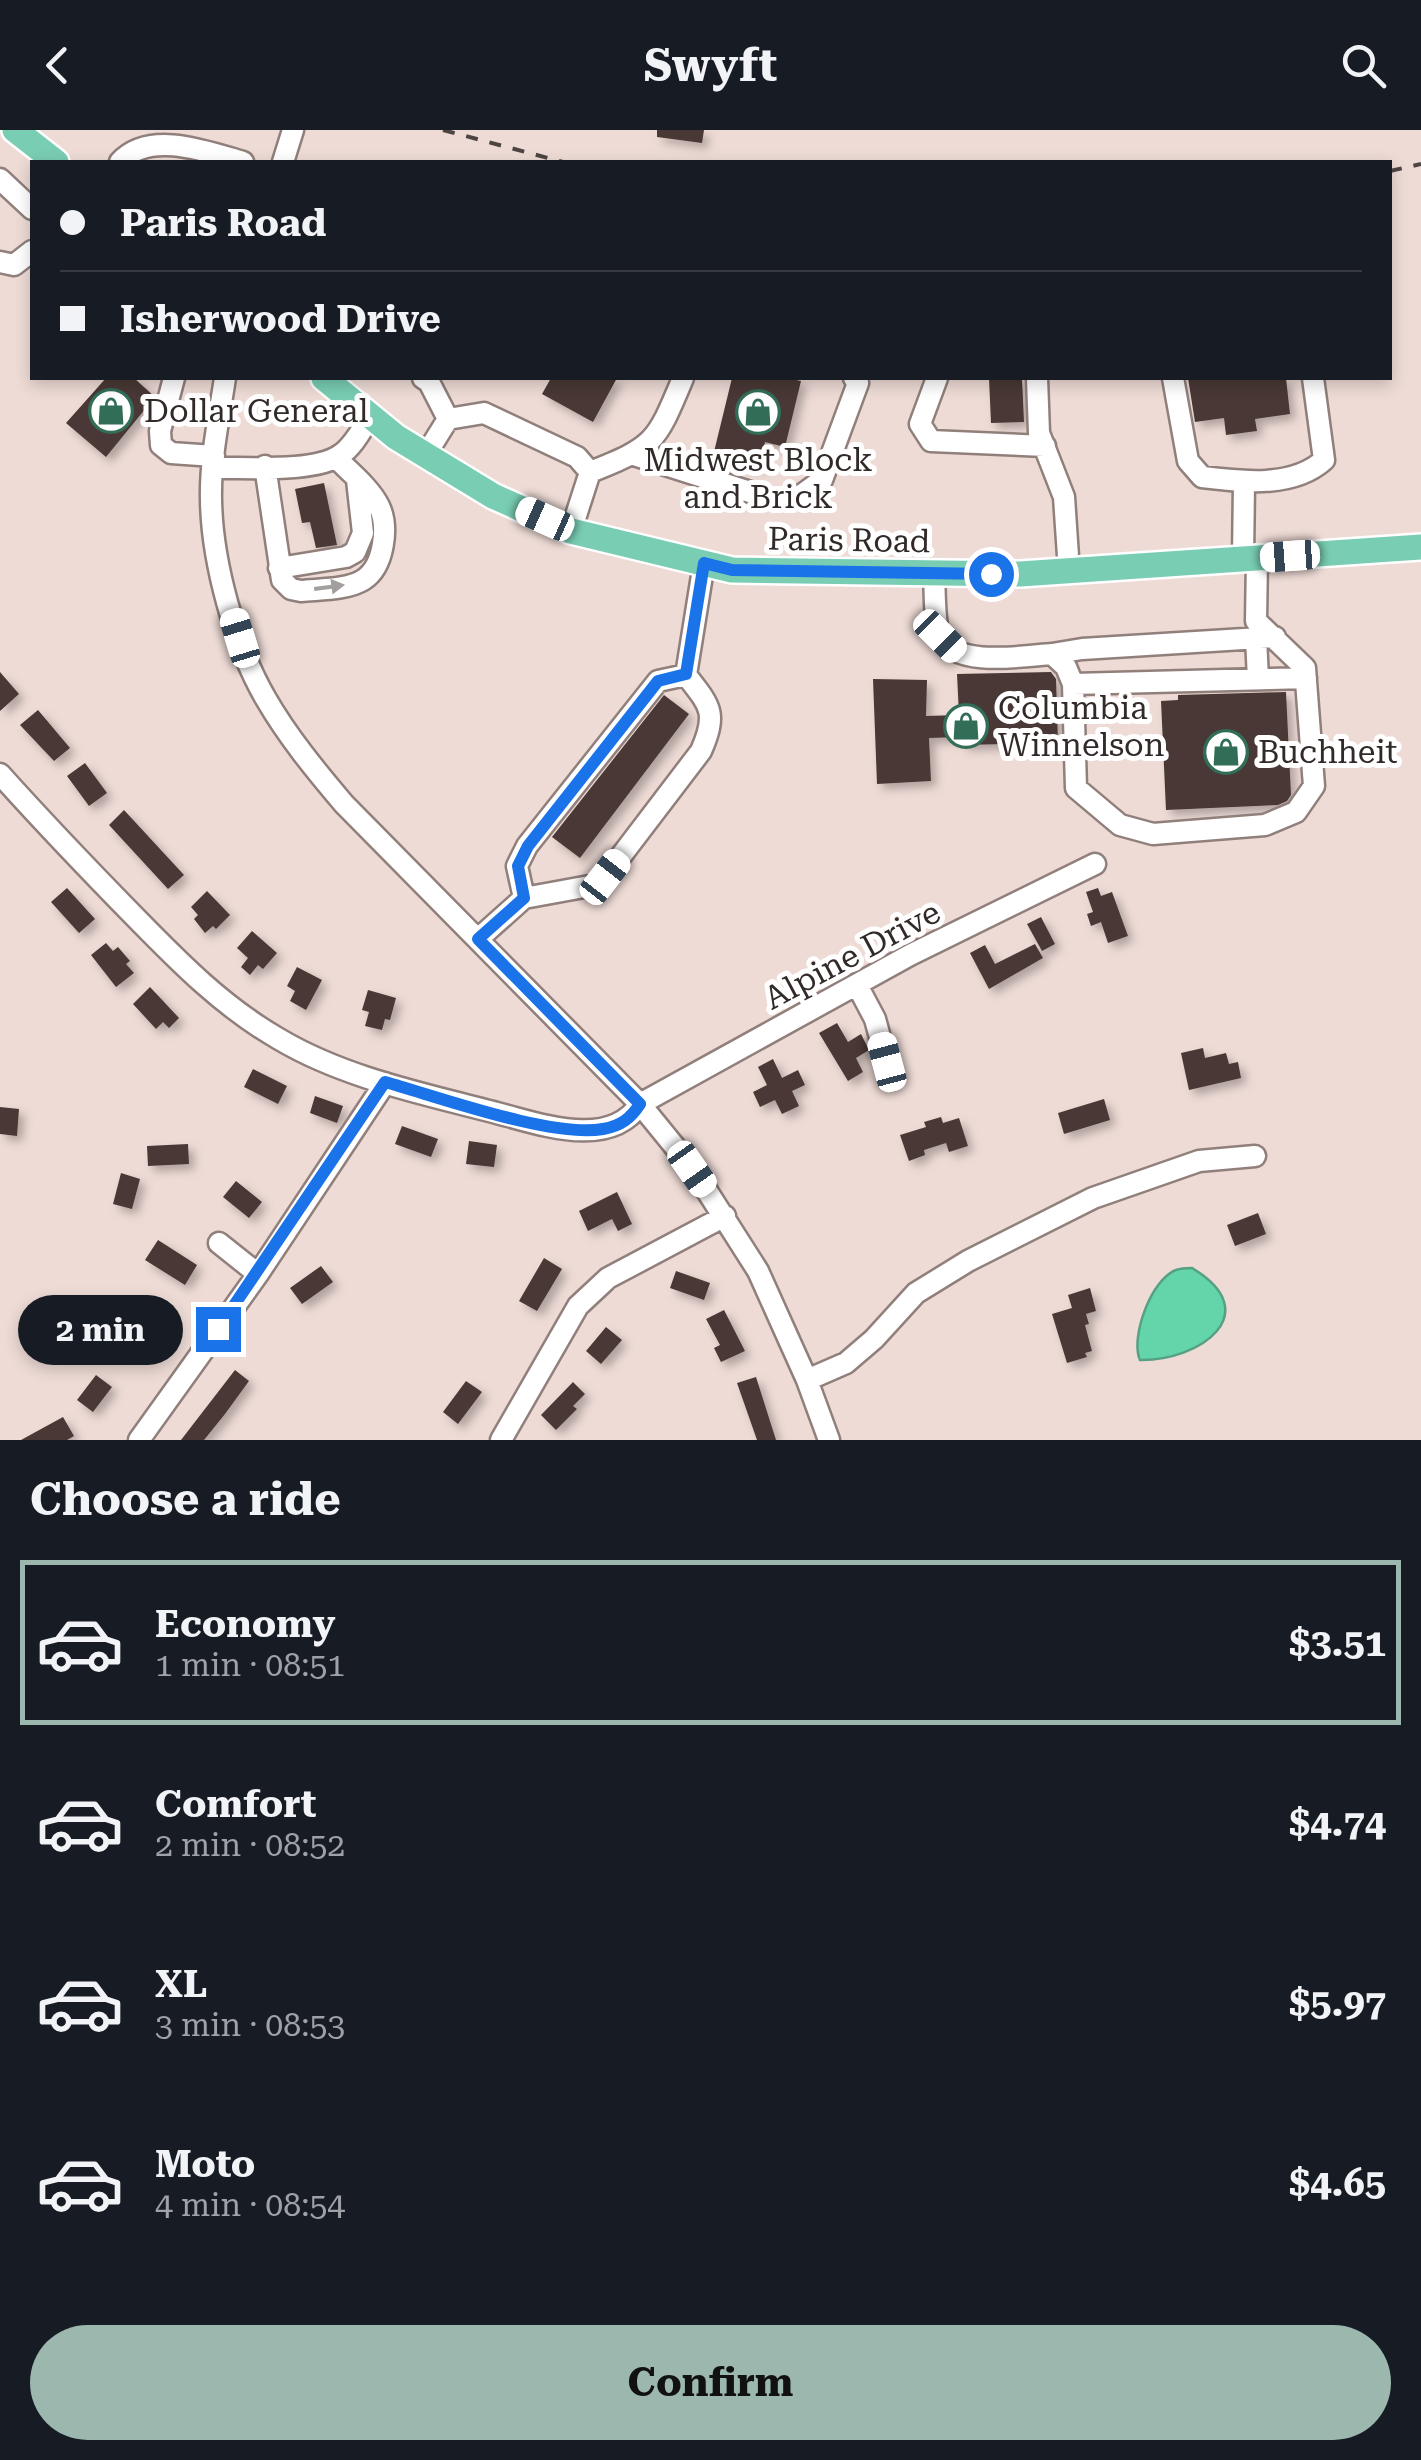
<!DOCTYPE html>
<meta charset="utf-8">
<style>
:root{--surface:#171b24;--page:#20242c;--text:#f1f3f6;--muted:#9ea1a6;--line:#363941;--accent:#9bb7ae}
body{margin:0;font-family:"Roboto Serif",serif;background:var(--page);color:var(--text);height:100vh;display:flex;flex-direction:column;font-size:38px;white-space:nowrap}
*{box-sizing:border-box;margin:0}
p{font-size:32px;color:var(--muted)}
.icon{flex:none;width:55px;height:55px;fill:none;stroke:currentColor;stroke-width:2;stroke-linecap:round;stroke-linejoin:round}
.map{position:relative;height:1310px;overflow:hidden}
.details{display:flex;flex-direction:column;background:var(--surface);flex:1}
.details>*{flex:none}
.hud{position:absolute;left:30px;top:30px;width:1362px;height:220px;border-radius:0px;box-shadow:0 5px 15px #0003;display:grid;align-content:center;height:220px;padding:0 30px;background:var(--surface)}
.end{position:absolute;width:45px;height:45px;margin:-22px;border:12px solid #1a73e8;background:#fff;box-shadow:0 0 0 5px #fff}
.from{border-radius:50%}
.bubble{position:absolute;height:70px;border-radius:35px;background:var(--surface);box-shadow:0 5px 15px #0003;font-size:32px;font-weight:700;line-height:70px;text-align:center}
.car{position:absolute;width:30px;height:60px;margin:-30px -15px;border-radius:12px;box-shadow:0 0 8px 2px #0007;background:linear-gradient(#fff 24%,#345 0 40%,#fff 0 76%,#345 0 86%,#fff 0)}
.hud b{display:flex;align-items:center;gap:35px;height:95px;font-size:38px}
.hud b+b{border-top:2px solid var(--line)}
.hud i{width:25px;height:25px;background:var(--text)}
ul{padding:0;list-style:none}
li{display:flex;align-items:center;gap:30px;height:165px;margin:0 20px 15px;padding:0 10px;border:5px solid transparent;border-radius:0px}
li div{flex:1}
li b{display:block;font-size:38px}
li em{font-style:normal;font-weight:700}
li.current{border-color:var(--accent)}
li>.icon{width:90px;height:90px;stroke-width:1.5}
h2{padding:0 30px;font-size:45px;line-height:120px}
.cta{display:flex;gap:20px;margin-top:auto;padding:20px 30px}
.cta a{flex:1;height:115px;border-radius:60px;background:var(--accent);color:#111;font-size:40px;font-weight:700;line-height:115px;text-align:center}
header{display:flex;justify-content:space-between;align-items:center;height:130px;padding:0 30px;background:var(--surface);font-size:45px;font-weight:700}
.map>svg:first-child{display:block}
.water{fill:#64d4aa;stroke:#55a183;stroke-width:2.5}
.building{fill:#483935;filter:url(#shadow)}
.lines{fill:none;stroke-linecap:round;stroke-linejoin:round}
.minor-casing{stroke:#907f7b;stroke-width:25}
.major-casing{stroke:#fff;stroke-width:30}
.minor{stroke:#fff;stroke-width:20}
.major{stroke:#79cdb3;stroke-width:25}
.rail{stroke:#4e4543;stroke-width:4;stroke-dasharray:12 12;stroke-linecap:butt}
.oneway{fill:#a29f9e}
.route{stroke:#1a73e8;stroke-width:12}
.labels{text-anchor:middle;stroke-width:10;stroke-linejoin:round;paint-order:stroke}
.poi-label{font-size:32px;fill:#312a28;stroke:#fff;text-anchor:start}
.street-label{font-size:32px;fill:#312a28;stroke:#fff}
</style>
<header><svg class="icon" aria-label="back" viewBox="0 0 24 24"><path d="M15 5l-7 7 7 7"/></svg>Swyft<svg class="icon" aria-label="search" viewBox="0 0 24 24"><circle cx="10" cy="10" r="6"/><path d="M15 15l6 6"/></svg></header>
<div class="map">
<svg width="1421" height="1310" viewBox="0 0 1421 1310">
<defs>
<filter id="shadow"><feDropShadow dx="5.5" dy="5.5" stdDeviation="5" flood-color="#0004"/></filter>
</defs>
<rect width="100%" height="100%" fill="#eedbd6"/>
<path class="water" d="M 1192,1138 C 1267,1183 1200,1231 1140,1230 C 1130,1208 1151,1149 1176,1140 C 1181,1138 1187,1138 1192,1138 Z"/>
<path class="building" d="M 657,0 L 704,0 L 702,13 L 657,7 Z
M 106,248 L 134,248 L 155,267 L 106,327 L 66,293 Z
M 551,248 L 617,248 L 593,292 L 542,264 Z
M 732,248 L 787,248 L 801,251 L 785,317 L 765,312 L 759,337 L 713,326 Z
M 989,248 L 1022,248 L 1024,292 L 991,293 Z
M 1188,248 L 1286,248 L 1290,284 L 1255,289 L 1257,301 L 1226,305 L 1224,288 L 1195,292 Z
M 324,353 L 337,415 L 316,418 L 310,392 L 302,393 L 295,359 Z
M 0,542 L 19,564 L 0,581 Z
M 1051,542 L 1056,549 L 1058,613 L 962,615 L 961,607 L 929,608 L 931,651 L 877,654 L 873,549 L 927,550 L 926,586 L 959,585 L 957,544 Z
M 1286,562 L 1291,665 L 1287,671 L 1278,675 L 1166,680 L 1161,571 L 1178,570 L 1178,565 Z
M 664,565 L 689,584 L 580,728 L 552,707 Z
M 38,580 L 70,618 L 54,631 L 20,595 Z
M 85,633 L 107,663 L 89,676 L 67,646 Z
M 124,680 L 184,745 L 168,759 L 109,695 Z
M 67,758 L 95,789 L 79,803 L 51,772 Z
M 1098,758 L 1101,766 L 1112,762 L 1128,806 L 1108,813 L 1101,792 L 1091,796 L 1087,784 L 1093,782 L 1086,762 Z
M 207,761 L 230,785 L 216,799 L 213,796 L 205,803 L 194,789 L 198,785 L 191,777 Z
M 1041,787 L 1055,814 L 1042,821 L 1027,794 Z
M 252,801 L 277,823 L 263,839 L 258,835 L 250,845 L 241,837 L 248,828 L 237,818 Z
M 106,813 L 113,821 L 118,817 L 130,831 L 126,834 L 134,843 L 116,857 L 91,825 Z
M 1035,814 L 1043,828 L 989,859 L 970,823 L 985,815 L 995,834 Z
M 297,837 L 322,850 L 306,880 L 290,871 L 295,861 L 287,856 Z
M 150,857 L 179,888 L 169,898 L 163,892 L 156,899 L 133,874 Z
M 368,860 L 396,868 L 390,890 L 385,889 L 382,900 L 365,896 L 369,882 L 362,880 Z
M 837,893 L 848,912 L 861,904 L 869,920 L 856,928 L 863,942 L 848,951 L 819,903 Z
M 1203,918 L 1205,928 L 1226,923 L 1229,934 L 1238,932 L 1241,948 L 1189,960 L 1181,923 Z
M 773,929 L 782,948 L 798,940 L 805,955 L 792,961 L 799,976 L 782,984 L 775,970 L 760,977 L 753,962 L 767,955 L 758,937 Z
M 253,939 L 287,956 L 278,974 L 244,957 Z
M 315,966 L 343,976 L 337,993 L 310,983 Z
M 1104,969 L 1110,990 L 1064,1004 L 1058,983 Z
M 0,977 L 19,979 L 17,1006 L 0,1004 Z
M 941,987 L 943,993 L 959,988 L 968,1016 L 949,1022 L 946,1013 L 924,1020 L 925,1025 L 909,1031 L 900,1005 L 926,997 L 924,992 Z
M 402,996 L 438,1009 L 431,1027 L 395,1014 Z
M 469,1011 L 497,1015 L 494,1037 L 466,1034 Z
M 188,1014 L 189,1034 L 148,1036 L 147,1016 Z
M 121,1043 L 140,1049 L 132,1079 L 113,1074 Z
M 236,1051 L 262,1072 L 249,1088 L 223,1067 Z
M 617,1062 L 632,1094 L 618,1101 L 612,1089 L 588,1101 L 579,1081 Z
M 1258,1083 L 1266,1104 L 1235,1116 L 1227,1095 Z
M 158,1110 L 197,1135 L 185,1155 L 145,1130 Z
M 544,1128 L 562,1139 L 537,1181 L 519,1171 Z
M 321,1136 L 333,1152 L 302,1174 L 290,1158 Z
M 676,1141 L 710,1153 L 704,1170 L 670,1158 Z
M 1090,1158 L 1096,1181 L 1086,1184 L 1089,1194 L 1085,1195 L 1092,1221 L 1085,1223 L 1087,1227 L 1067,1233 L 1052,1184 L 1072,1178 L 1068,1165 Z
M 153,1175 L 169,1189 L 138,1224 L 122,1210 Z
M 724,1180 L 745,1221 L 721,1232 L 714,1218 L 720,1215 L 706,1189 Z
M 606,1197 L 622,1210 L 601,1234 L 586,1221 Z
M 235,1240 L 249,1251 L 225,1284 L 204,1310 L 181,1310 Z
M 96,1245 L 112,1257 L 93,1282 L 77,1270 Z
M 756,1247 L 776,1310 L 757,1310 L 737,1253 Z
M 466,1251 L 482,1262 L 458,1294 L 443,1282 Z
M 573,1252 L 585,1264 L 573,1276 L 577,1279 L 556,1300 L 541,1285 Z
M 63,1287 L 74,1306 L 67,1310 L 21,1310 Z"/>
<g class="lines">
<g class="minor-casing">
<path id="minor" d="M 120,32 C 149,0 206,21 243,32
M 283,32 L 293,0
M 0,49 L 32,79
M 0,132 L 14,135 L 32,121
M 174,248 L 160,301 L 161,315 L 171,323 L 214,326
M 225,248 C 219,288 210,329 211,370 C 212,432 235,516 266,569 C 288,607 316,641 344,674 L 640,974 L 693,1039 L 758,1141 L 807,1250 L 829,1310
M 423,248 L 429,252 L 448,289 L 425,326
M 937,248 L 920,294 L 931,311 L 1045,316
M 1037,248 L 1039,303 L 1064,367 L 1069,441
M 1173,248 L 1188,331 L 1202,347 C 1242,352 1293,358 1324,330 L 1313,248
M 448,289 L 484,283 L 577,327 L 590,342 L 571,401
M 634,325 L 775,370 L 796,369 L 822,350 L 858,253 L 854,248
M 265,336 L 282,450 L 291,459 L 301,461 C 319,459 347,460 363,450 C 384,437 389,397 379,376 C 370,358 350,342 336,328
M 212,338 C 244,337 315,343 340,325 C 353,317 362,299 370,287
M 590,342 C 656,316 656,312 683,248
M 1243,429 L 1244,353
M 279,438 L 346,427 L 355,422 L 363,403 L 357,350
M 934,444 C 935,459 934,495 940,507 C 956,538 1023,526 1052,524 L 1066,537 L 1073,554 L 1076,658 L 1120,695 L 1153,704 L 1265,695 L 1296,682 L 1314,656 L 1305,538 L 1256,491 L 1257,428
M 1256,508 L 1258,549
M 1052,524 L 1082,519 L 1275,507
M 1073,554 L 1306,548
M 0,644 C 44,693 89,740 135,787 C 179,832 223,877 279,909 C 348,950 431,965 508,986 C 549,997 612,1017 640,974 L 910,825 L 1095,734
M 524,768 L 517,736 L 527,716 L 658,551 L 686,545
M 478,809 L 524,768 L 595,755 L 605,747 L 701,621 C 718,582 710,576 686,545 L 704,433
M 857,855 L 875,889 L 887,933
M 219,1113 L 258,1144
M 807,1250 L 846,1233 L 874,1209 L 916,1163 L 968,1131 L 1093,1068 L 1199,1031 L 1255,1026
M 139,1310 L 258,1144 L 385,953
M 501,1310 L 578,1176 L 608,1148 L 725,1086"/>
</g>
<g class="major-casing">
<path id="major" d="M 15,0 L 56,32
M 324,248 L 396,307 L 493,366 L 571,401 L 732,440 L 1020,444 L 1421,417"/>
</g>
<use href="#minor" class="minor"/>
<use href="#major" class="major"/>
<path class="rail" d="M 443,0 L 563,32
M 1390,41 L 1421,34"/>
</g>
<defs><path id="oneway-solid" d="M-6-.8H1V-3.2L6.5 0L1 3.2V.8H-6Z" transform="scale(2.5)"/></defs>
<use class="oneway" href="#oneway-solid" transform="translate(329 457) rotate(-8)"/>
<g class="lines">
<path class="route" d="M 218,1199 L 385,952 C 439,967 552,1008 603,999 C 621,996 631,988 640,974 L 478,809 L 524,768 L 518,736 L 528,716 L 658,551 L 686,544 L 704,433 L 732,440 L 991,444"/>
</g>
<defs>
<g id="shop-ring" transform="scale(2.25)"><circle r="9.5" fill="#fff" stroke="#326d57" stroke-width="1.5"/><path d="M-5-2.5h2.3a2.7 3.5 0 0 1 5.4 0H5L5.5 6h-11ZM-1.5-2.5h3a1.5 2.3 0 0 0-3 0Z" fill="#326d57"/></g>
</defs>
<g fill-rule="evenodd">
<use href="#shop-ring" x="111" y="281"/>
<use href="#shop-ring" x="758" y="282"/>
<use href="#shop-ring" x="966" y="596"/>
<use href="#shop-ring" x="1226" y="622"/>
</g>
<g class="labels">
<g class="poi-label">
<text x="144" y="292">Dollar General</text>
<text x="758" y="341" text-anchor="middle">Midwest Block<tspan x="758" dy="37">and Brick</tspan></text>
<text x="998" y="589">Columbia<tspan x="998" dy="37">Winnelson</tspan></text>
<text x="1258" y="633">Buchheit</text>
</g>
<g class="street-label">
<text transform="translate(849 410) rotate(1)" y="11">Paris Road</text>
<text transform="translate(852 825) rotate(-28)" y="11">Alpine Drive</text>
</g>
</g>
</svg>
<i class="end from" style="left:991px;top:444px"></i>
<i class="end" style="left:218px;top:1199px"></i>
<div class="bubble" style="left:18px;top:1165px;width:165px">2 min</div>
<i class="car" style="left:545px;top:389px;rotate:294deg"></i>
<i class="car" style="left:1290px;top:426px;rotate:266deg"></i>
<i class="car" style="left:940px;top:506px;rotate:135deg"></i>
<i class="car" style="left:240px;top:508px;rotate:343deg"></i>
<i class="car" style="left:605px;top:747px;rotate:38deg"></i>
<i class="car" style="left:887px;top:932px;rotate:345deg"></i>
<i class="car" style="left:692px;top:1039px;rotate:145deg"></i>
<div class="hud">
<b><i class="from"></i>Paris Road</b>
<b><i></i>Isherwood Drive</b>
</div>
</div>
<section class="details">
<h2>Choose a ride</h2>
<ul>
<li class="current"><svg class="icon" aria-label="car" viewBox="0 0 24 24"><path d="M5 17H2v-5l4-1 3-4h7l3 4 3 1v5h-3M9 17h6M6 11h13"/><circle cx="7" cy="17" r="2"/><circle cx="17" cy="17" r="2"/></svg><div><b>Economy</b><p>1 min · 08:51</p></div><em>$3.51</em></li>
<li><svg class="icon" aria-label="car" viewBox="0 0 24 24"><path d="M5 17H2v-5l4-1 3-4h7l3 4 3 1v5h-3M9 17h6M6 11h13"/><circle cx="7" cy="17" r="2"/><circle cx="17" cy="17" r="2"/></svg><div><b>Comfort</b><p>2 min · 08:52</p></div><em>$4.74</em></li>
<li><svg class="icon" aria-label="car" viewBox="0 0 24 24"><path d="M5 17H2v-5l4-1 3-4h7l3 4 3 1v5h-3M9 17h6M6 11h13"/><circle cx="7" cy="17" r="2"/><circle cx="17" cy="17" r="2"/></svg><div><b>XL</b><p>3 min · 08:53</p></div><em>$5.97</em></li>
<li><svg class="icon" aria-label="car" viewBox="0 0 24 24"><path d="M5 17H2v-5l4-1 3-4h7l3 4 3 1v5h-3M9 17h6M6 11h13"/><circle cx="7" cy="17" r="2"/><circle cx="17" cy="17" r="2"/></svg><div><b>Moto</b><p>4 min · 08:54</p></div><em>$4.65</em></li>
</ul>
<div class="cta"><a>Confirm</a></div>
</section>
